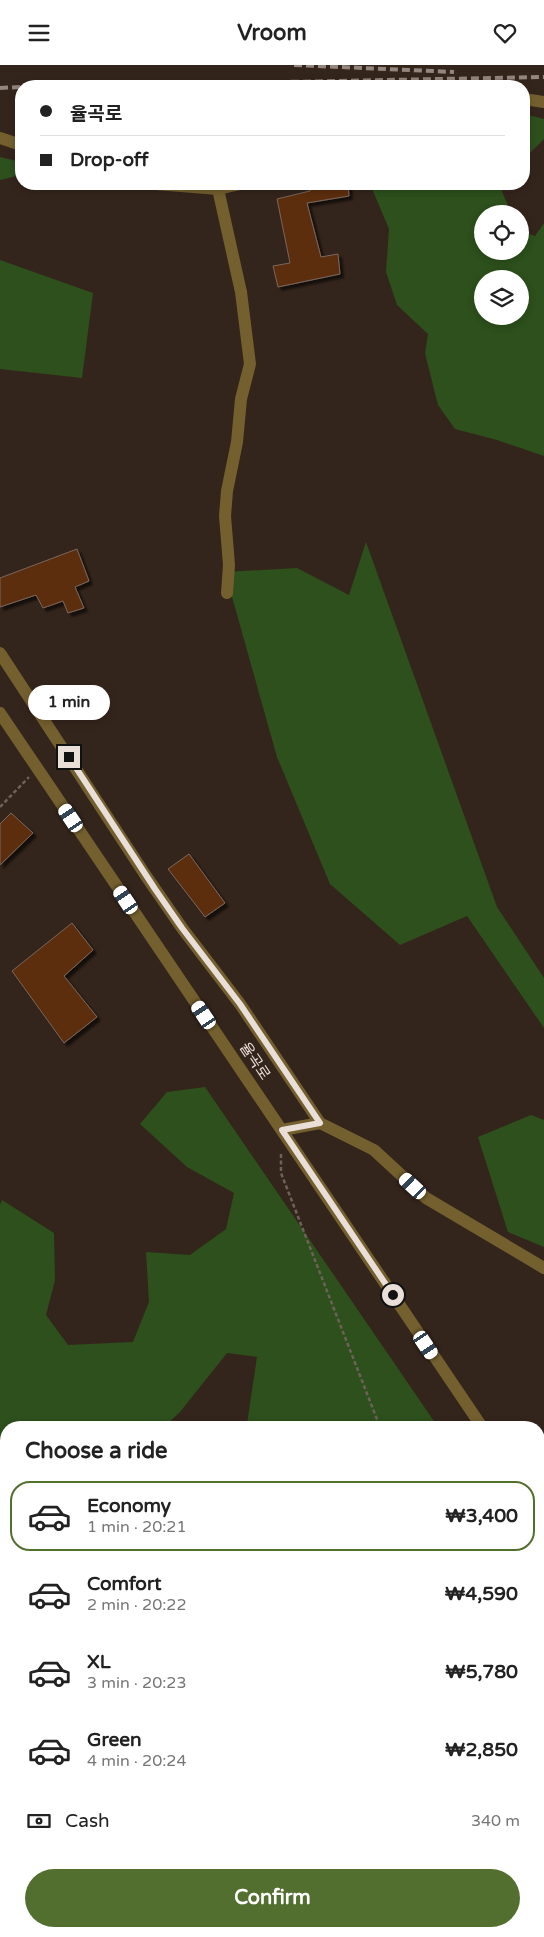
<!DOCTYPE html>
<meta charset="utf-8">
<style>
:root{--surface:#fff;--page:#f2f2f2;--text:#222;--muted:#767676;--line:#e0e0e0;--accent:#536f30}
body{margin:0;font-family:"Varela Round","Noto Sans KR",sans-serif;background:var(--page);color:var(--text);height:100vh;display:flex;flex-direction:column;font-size:19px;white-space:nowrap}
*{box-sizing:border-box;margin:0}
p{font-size:16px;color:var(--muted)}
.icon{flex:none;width:28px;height:28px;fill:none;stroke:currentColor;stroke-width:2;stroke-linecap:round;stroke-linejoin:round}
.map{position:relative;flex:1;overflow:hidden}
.side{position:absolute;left:0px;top:1356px;width:545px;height:516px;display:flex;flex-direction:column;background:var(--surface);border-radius:20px 20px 0 0;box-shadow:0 2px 8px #0003}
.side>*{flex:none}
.hud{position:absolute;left:15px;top:15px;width:515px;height:110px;border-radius:20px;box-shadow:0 2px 8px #0003;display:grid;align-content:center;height:110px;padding:0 25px;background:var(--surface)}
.buttons{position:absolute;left:474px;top:140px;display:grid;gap:10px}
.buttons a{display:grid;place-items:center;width:55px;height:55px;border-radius:50%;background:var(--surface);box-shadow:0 2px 8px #0003;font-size:25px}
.end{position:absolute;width:22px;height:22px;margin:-11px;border:6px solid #e9ded8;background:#111;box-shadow:0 0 0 2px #111}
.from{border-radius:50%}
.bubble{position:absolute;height:35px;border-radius:18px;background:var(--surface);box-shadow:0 2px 8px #0003;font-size:16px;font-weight:700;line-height:35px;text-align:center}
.car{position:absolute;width:15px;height:30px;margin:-15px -8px;border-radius:6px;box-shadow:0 0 4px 1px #0007;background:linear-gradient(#fff 24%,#345 0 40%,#fff 0 76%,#345 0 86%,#fff 0)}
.hud b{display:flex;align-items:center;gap:18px;height:48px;font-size:19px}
.hud b+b{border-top:1px solid var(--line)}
.hud i{width:12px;height:12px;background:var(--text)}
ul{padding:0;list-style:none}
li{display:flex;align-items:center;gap:15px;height:70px;margin:0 10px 8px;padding:0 15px;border:2px solid transparent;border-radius:20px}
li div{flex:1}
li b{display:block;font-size:19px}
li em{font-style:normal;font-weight:700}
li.active{border-color:var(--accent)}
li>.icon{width:45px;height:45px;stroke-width:1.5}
h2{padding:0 25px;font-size:22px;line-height:60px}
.pay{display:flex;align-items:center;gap:12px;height:55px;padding:0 25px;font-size:19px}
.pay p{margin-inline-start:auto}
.action{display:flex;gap:10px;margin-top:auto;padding:10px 25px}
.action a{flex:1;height:58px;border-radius:30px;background:var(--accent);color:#fff;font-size:20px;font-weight:700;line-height:58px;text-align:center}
header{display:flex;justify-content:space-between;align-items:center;height:65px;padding:0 25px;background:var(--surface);font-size:22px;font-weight:700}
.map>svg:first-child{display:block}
.green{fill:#2d501c;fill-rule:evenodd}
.building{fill:#5d2d0f;stroke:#7a675d;filter:url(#shadow)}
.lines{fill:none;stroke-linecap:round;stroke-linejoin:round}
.path{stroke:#6e6159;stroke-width:2.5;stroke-dasharray:4 2.5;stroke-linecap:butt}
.minor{stroke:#745f2e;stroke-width:12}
.rail{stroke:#93867e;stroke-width:4;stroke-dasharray:8 4;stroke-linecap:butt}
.route{stroke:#e9ded8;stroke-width:6}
.labels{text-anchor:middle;stroke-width:4;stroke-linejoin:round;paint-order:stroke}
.street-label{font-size:15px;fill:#e9ded8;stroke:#34251c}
</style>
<header><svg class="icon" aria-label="menu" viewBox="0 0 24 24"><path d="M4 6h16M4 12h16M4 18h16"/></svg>Vroom<svg class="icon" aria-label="heart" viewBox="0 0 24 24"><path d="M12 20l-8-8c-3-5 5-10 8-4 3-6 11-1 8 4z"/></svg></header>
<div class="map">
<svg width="544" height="1872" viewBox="0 0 544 1872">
<defs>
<filter id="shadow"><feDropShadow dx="3.5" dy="3.5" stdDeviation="1" flood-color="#0009"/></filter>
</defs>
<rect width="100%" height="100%" fill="#34251c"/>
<path class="green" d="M 524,50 L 528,50 L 544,54 L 544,74 L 532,86 L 524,91 Z
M 0,92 L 21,97 L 21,110 L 0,115 Z
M 370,119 L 504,119 L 502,127 L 512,149 L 482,149 L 482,186 L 520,186 L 520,166 L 535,171 L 544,158 L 544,391 L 497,375 L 455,364 L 438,340 L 425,288 L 428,269 L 397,240 L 386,207 L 389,164 ZM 482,214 L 520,214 L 520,251 L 482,251 Z
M 0,195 L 93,228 L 82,313 L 0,304 Z
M 366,477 L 497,842 L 544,913 L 544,963 L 467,851 L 400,880 L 330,819 L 277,692 L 225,507 L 297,503 L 349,530 Z
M 205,1022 L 438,1362 L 248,1362 L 247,1359 L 257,1292 L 227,1288 L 180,1347 L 164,1362 L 6,1362 L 6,1411 L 0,1408 L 0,1140 L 2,1135 L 54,1168 L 55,1215 L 46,1250 L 68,1280 L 133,1277 L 149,1237 L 146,1187 L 190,1190 L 226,1164 L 234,1128 L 187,1102 L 140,1059 L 167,1027 Z
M 531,1050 L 544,1055 L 544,1182 L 508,1167 L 478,1072 Z
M 539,1537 L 544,1544 L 544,1603 L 539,1598 Z
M 0,1563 L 6,1565 L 6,1866 L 39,1866 L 38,1872 L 0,1872 Z
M 544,1713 L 544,1811 L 539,1816 L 539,1714 Z
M 278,1866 L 526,1866 L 527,1872 L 230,1872 L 233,1869 Z"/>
<path class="building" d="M 310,119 L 348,119 L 349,131 L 307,138 L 321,192 L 338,189 L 340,209 L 278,222 L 273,201 L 290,198 L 277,134 L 310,126 Z
M 77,484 L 89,516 L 75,522 L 84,543 L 68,548 L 63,536 L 43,543 L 36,530 L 0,542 L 0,513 Z
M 11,748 L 33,768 L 0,800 L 0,759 Z
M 189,789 L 225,838 L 205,852 L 168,804 Z
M 72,858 L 93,885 L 64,911 L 97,952 L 64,978 L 12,906 Z"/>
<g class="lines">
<path class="path" d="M 0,742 L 29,712
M 281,1089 L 281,1108 L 380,1362
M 461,1872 L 462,1866"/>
<path class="minor" d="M 524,34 L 544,37
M 0,73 L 21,80
M 156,119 L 218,124 L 240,119
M 218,124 L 241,227 L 250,299 L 241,334 L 237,377 L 227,426 L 225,451 L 229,500 L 227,528
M 0,588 L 146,811 L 182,863 L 240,939 L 320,1058
M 0,648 L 482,1362
M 282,1065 L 320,1058 L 374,1085 L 426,1133 L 544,1203
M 539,1447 L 544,1454"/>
<path class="rail" d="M 294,0 L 454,7
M 75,21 L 544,12
M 0,23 L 21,22"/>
</g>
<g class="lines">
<path class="route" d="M 69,692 L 155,824 L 182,863 L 240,939 L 320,1058 L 282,1065 L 393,1230"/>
</g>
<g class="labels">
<g class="street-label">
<text transform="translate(255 996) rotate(56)" y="5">율곡로</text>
</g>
</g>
</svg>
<div class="buttons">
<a><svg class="icon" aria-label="locate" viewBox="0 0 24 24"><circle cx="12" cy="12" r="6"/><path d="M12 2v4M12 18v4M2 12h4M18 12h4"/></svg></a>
<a><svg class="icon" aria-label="layers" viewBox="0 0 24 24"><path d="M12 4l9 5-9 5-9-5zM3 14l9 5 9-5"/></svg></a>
</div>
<i class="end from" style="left:393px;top:1230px"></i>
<i class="end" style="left:69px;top:692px"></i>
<div class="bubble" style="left:28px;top:620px;width:82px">1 min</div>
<i class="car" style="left:71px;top:753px;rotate:326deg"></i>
<i class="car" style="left:126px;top:835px;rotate:326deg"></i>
<i class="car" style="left:204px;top:950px;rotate:326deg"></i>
<i class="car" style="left:413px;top:1121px;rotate:313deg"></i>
<i class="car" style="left:426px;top:1280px;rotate:146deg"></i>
<div class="hud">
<b><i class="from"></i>율곡로</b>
<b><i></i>Drop-off</b>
</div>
<section class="side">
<h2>Choose a ride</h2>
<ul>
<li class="active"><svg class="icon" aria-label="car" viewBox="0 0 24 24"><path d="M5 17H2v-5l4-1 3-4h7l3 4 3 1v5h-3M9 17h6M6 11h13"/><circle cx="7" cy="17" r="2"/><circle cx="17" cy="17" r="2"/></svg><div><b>Economy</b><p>1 min · 20:21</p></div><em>₩3,400</em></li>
<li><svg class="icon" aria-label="car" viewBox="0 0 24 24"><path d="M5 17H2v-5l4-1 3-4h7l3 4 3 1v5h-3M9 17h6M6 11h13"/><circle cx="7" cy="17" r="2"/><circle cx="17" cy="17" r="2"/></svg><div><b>Comfort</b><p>2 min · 20:22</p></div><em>₩4,590</em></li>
<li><svg class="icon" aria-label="car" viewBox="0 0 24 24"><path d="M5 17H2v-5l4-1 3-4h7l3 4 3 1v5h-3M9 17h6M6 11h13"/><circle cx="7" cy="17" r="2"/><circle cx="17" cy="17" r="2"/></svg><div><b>XL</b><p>3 min · 20:23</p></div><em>₩5,780</em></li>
<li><svg class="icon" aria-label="car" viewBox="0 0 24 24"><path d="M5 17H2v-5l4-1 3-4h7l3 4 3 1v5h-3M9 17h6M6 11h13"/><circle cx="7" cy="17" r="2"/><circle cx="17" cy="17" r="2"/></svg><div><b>Green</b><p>4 min · 20:24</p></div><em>₩2,850</em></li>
</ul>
<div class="pay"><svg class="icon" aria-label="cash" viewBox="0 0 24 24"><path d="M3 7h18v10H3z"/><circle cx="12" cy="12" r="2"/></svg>Cash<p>340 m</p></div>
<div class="action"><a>Confirm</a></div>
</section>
</div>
